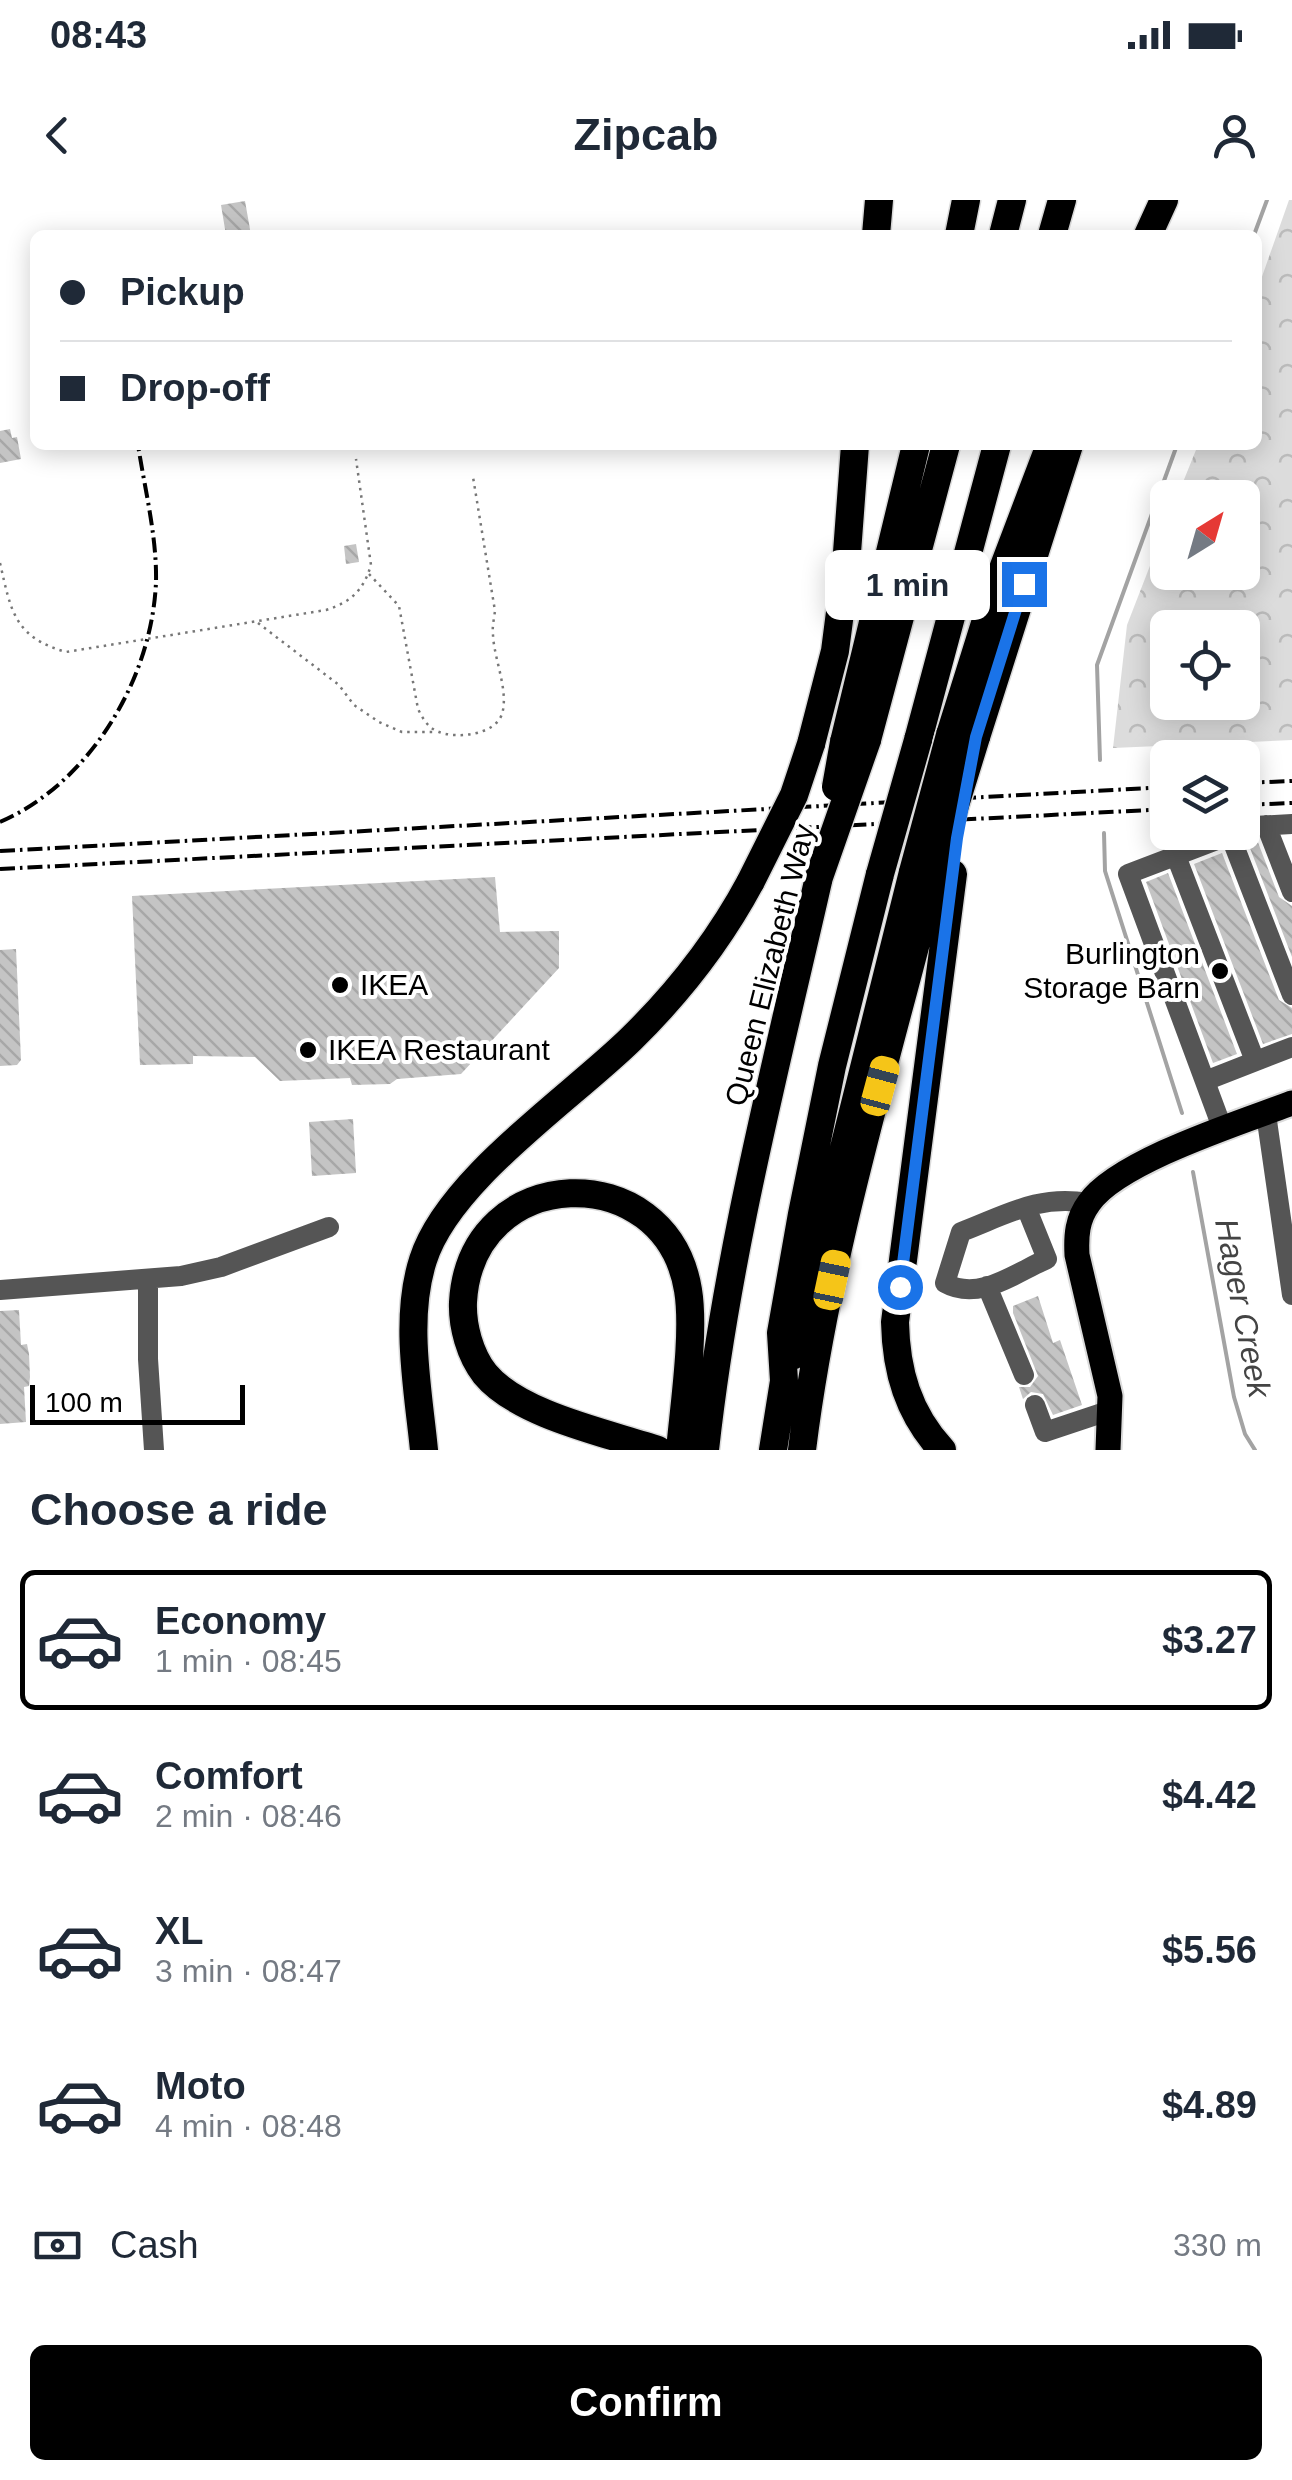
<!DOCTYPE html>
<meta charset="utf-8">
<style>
:root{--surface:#fff;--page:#f2f2f3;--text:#1f2937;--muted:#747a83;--line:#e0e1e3;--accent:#000}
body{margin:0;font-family:Helvetica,sans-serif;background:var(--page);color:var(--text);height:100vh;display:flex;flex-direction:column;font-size:38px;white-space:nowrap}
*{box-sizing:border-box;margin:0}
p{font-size:32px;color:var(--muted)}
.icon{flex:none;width:55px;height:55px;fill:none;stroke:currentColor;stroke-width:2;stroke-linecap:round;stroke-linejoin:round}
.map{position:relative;height:1250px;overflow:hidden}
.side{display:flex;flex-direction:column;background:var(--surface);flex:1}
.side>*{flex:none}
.guide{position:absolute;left:30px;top:30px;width:1232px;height:220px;border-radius:15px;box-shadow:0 5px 25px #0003;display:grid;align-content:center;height:220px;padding:0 30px;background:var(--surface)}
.needle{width:65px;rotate:37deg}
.fabs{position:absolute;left:1150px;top:280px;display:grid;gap:20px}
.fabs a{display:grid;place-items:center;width:110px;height:110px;border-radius:15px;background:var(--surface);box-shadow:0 5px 25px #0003;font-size:50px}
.scale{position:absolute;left:30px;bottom:25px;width:215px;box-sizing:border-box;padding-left:10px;border:5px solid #000;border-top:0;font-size:28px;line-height:35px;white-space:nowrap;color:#000;-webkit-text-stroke:8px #fff;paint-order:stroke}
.end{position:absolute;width:45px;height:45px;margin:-22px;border:12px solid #1a73e8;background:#fff;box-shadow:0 0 0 5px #fff}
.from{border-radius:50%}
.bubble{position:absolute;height:70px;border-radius:15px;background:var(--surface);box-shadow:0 5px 25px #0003;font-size:32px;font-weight:600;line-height:70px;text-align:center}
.car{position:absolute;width:30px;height:60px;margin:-30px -15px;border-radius:12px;box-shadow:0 0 8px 2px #0007;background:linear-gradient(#f5c518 24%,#345 0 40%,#f5c518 0 76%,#345 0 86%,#f5c518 0)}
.guide b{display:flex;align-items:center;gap:35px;height:95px;font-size:38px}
.guide b+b{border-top:2px solid var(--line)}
.guide i{width:25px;height:25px;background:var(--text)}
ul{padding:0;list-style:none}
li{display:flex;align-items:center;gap:30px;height:140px;margin:0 20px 15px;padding:0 10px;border:5px solid transparent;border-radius:15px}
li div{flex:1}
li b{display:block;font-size:38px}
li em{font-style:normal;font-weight:600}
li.current{border-color:var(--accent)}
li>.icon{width:90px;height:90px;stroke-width:1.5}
h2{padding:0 30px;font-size:45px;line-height:120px}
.pay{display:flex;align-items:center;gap:25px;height:110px;padding:0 30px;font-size:38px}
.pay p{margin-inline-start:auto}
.primary-button{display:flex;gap:20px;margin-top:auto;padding:20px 30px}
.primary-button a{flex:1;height:115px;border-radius:15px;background:var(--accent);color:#fff;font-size:40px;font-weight:600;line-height:115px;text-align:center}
.status{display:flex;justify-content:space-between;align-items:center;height:70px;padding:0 50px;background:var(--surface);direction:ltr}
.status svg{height:28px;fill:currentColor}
header{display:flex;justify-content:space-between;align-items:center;height:130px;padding:0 30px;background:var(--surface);font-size:45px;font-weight:600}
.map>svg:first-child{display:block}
.park{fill:url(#park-crowns);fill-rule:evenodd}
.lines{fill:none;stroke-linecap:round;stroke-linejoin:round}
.stream{stroke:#a3a3a3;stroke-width:4}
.building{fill:url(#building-back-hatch)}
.major-casing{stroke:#dbdbdb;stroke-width:29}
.highway-casing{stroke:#dbdbdb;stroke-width:31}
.path{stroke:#777;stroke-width:2.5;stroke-dasharray:2.5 5;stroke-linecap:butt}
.minor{stroke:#555;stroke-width:20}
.major{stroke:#000;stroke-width:25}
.highway{stroke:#000;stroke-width:28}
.rail{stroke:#000;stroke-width:4;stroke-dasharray:15 5 2.5 5;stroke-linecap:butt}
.highway-bridge-casing{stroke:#dbdbdb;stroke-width:31;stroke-linecap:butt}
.highway-bridge{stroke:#000;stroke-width:28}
.route{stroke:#1a73e8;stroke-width:12}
.poi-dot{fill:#000;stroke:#fff;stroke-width:4}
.labels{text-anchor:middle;stroke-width:8;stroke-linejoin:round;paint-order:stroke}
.poi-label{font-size:30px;fill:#000;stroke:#fff;text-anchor:start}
.street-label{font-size:30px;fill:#000;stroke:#fff}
.water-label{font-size:32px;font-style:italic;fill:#444;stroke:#fff}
</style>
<div class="status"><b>08:43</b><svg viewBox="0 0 49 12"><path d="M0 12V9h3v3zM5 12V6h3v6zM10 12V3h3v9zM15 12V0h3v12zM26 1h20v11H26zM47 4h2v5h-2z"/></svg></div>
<header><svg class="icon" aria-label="back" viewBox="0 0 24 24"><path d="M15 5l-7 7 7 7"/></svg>Zipcab<svg class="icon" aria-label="person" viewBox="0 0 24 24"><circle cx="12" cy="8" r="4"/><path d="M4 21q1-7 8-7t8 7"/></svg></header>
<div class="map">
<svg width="1292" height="1250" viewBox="0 0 1292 1250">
<defs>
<pattern id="park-crowns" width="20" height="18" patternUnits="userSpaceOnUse" patternTransform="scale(2.5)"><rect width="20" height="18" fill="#dcdcdc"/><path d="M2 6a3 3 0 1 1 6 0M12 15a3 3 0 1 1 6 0" fill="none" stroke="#bbb"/></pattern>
<pattern id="building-back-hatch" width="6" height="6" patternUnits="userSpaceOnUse" patternTransform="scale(2.5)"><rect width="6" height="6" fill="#c4c4c4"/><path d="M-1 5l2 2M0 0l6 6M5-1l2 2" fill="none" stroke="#a7a7a7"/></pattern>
</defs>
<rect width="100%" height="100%" fill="#fff"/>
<path class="park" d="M 1289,0 L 1292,0 L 1292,540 L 1113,548 L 1127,425 L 1167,322 L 1168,372 L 1242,372 L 1242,298 L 1177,297 L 1198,245 L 1258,245 L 1258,88 ZM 1168,428 L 1242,428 L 1242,502 L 1168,502 Z"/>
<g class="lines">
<path class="stream" d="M 1254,35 L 1267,0
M 1100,560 L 1097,465 L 1177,245
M 1104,633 L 1105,671 L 1182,913
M 1193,972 L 1234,1197 L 1245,1234 L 1255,1250"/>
</g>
<path class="building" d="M 245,1 L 251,35 L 226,35 L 221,5 Z
M 10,229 L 12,238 L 17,237 L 21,259 L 0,263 L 0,231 Z
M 356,344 L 359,362 L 346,364 L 344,346 Z
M 1257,640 L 1279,697 L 1292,706 L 1292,757 L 1248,643 Z
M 1222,653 L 1279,800 L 1292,808 L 1292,834 L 1263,844 L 1194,664 Z
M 1168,673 L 1237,854 L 1213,863 L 1146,682 Z
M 495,677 L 500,732 L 559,731 L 559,768 L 461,874 L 397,879 L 390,884 L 352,885 L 350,878 L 280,881 L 255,857 L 193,856 L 193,864 L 140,865 L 132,696 Z
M 16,749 L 21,860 L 17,865 L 0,866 L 0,750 Z
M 353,919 L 356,973 L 312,976 L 309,922 Z
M 1038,1096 L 1053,1143 L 1060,1140 L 1082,1205 L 1053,1215 L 1043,1194 L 1031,1192 L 1023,1199 L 1019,1187 L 1030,1187 L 1038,1176 L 1013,1113 L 1013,1106 Z
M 19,1110 L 21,1145 L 27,1144 L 29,1154 L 30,1177 L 29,1186 L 24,1187 L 26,1222 L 0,1224 L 0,1111 Z"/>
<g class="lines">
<g class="major-casing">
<path id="major" d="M 1108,1250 L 1110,1196 L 1077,1055 C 1076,1036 1077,1019 1089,1003 C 1118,961 1242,922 1292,903"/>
</g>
<g class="highway-casing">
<path id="highway" d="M 876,35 L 879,0
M 959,35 L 966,0
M 1003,35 L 1012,0
M 1052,35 L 1062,0
M 1148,35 L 1164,0
M 950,535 L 998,382 L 1050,245
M 976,537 L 1069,245
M 867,540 L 946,245
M 918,540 L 997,245
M 844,542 L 916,245
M 811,544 L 835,451 L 846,366 L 855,245
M 792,1156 L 913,672
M 424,1250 C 418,1189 404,1119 423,1060 C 448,980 571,898 631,839 C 678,793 720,739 751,681
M 658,1250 C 607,1233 519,1215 485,1174 C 470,1155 462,1126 463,1102 C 471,962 666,956 688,1090 C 695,1132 684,1206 680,1250
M 705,1250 C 726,1057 776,866 819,677
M 773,1250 L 784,1181 L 781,1133 L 802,1014 L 832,866 L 880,674
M 802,1250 C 826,1055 886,864 934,673
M 942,1250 C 908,1213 896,1171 895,1122 L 953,674"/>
</g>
<path class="path" d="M 0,363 C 11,411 14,437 66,452 L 326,410 C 351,402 363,391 371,365 L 356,259
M 369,374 L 399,406 L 418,509 C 423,519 428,528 439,532 C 457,539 495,535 502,514 C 509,491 494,459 493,435 C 492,427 494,419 495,411 L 473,277
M 258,423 L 339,485 L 354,505 L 379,522 L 402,532 L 436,532"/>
<path class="minor" d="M 1266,625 L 1292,692
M 1242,631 L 1254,626 L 1292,624
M 1230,635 L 1292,795
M 1176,656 L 1255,861
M 1205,881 L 1292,847
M 1266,914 L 1292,1095
M 1223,930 L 1128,674 L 1238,632
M 1026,1007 L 1047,1059 C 1015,1073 979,1102 945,1083 L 961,1032 C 1006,1015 1039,994 1088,1003
M 148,1079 L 148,1159 L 154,1250
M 987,1086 L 1024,1175
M 0,1090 L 181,1076 L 221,1067 L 329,1027
M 1035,1205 L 1045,1232 L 1111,1210"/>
<use href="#major" class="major"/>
<use href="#highway" class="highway"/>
<path class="rail" d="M 1242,583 L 1292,581
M 1242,605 L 1292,603
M 0,622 C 90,583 152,479 156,382 C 157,337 145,290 138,245
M 0,651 L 1168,587
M 0,669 L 1168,609"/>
<g class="highway-bridge-casing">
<path id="highway-bridge" d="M 836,587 L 844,542
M 913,672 L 950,535
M 934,673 L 976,537
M 880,674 L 918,540
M 819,677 L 867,540
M 751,681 L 794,595 L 811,544"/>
</g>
<use href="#highway-bridge" class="highway-bridge"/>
</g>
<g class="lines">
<path class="route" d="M 900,1087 L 957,638 L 976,537 L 1024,384"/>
</g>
<g class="poi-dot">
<circle cx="1220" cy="771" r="10"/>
<circle cx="340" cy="785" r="10"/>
<circle cx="308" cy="850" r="10"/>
</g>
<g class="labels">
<g class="poi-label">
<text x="1200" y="764" text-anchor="end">Burlington<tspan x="1200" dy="34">Storage Barn</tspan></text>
<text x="360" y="795">IKEA</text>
<text x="328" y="860">IKEA Restaurant</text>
</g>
<g class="street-label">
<text transform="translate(770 765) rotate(-76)" y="10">Queen Elizabeth Way</text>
</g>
<g class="water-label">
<text transform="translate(1243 1108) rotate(79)" y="11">Hager Creek</text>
</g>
</g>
</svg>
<div class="fabs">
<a><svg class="needle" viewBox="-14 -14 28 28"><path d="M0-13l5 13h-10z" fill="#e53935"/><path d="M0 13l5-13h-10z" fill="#747a83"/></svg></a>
<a><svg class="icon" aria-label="locate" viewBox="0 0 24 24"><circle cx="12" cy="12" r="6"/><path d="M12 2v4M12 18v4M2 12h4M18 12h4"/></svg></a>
<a><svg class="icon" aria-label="layers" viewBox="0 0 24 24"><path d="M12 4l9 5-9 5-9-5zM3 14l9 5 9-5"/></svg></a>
</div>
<div class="scale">100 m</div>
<i class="end from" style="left:900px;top:1087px"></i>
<i class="end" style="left:1024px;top:384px"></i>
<div class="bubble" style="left:825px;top:350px;width:165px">1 min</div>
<i class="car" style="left:880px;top:886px;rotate:15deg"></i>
<i class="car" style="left:832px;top:1080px;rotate:12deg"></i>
<div class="guide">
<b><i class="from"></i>Pickup</b>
<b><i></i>Drop-off</b>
</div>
</div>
<section class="side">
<h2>Choose a ride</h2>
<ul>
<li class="current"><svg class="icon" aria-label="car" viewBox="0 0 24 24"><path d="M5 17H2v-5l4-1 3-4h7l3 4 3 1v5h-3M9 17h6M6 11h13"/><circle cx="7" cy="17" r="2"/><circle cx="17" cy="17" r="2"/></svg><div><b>Economy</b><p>1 min · 08:45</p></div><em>$3.27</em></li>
<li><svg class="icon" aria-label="car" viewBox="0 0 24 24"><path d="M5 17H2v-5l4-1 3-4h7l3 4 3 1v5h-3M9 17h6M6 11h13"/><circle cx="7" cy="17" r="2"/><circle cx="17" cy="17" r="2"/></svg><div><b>Comfort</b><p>2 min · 08:46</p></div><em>$4.42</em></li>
<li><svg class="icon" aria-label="car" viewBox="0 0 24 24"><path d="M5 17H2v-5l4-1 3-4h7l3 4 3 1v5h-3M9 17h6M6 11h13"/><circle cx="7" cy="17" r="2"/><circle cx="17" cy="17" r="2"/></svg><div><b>XL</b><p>3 min · 08:47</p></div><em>$5.56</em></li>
<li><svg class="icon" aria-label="car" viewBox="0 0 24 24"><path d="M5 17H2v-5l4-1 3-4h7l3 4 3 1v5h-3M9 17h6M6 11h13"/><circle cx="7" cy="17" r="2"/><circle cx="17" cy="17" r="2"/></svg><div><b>Moto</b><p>4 min · 08:48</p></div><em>$4.89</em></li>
</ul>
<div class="pay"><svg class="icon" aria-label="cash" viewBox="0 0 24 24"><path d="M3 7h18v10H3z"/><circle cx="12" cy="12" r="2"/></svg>Cash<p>330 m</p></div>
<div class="primary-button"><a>Confirm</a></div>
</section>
